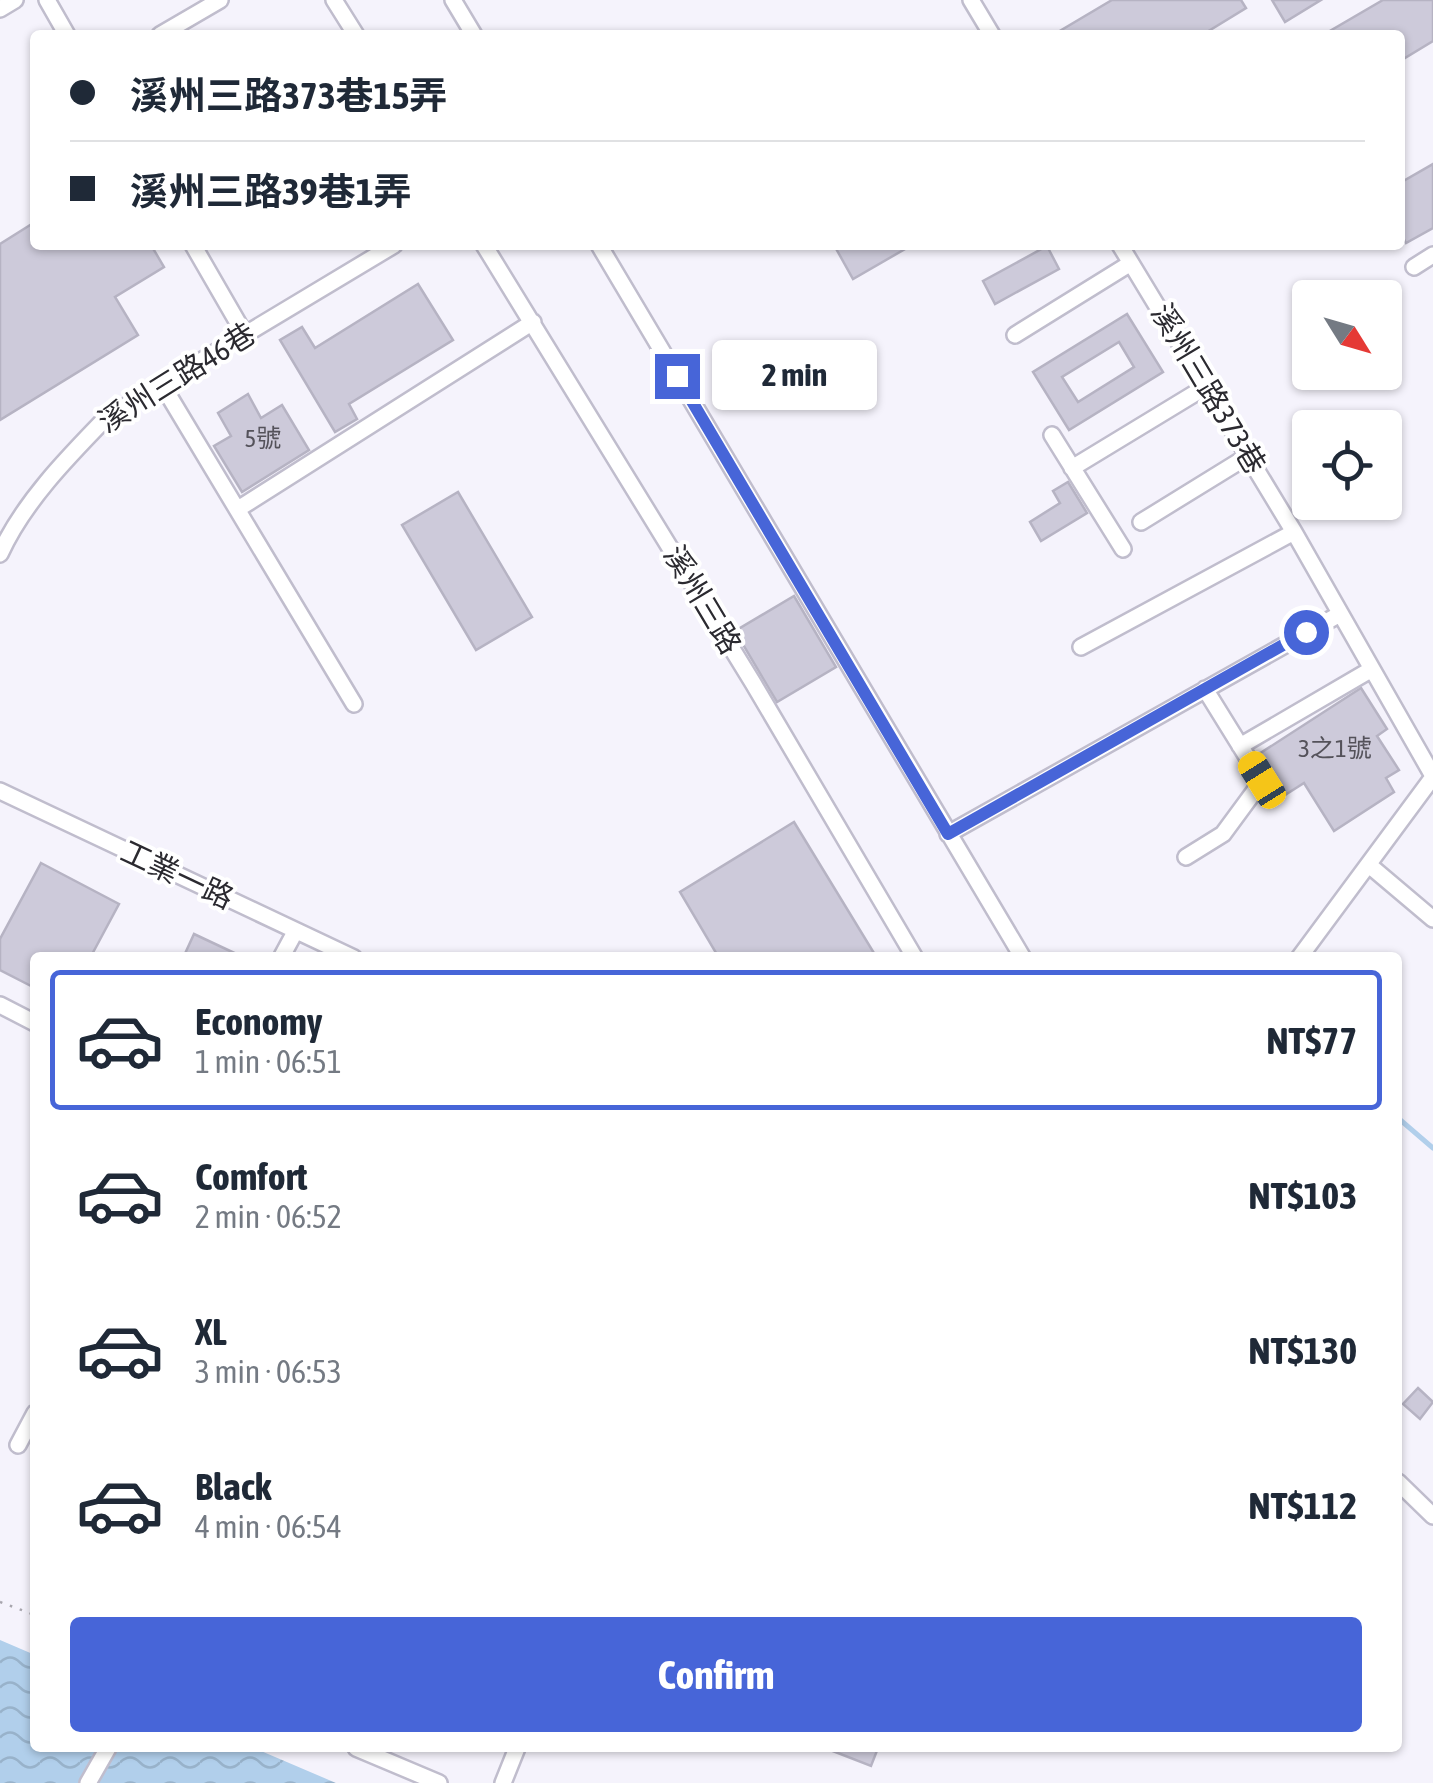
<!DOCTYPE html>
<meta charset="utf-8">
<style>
:root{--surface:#fff;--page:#f2f2f3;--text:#1f2937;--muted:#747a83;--line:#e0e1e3;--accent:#4765d8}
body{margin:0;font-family:"Asap Condensed","Noto Sans TC",sans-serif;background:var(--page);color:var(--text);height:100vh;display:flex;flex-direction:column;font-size:38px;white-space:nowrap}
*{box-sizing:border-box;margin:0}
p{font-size:32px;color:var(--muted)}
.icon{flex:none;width:55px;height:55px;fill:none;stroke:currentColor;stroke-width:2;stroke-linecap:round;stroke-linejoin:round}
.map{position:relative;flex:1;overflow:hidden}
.sheet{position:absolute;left:30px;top:952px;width:1372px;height:800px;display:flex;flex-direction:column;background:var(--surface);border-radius:10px;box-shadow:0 2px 8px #0004}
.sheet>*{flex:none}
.hud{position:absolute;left:30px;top:30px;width:1375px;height:220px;border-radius:10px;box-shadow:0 2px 8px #0004;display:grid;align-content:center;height:220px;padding:0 40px;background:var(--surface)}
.needle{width:65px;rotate:127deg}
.fabs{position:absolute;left:1292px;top:280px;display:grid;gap:20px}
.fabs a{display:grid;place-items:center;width:110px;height:110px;border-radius:10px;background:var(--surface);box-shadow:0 2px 8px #0004;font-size:50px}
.end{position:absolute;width:45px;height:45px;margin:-22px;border:12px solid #4765d8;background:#fff;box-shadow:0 0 0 5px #fff}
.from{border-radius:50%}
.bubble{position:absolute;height:70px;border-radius:10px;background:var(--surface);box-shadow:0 2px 8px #0004;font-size:32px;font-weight:700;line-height:70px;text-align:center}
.car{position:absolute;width:30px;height:60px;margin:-30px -15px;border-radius:12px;box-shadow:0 0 8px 2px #0007;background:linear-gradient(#f5c518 24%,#345 0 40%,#f5c518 0 76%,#345 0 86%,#f5c518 0)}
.hud b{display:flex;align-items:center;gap:35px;height:95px;font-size:38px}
.hud b+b{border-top:2px solid var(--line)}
.hud i{width:25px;height:25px;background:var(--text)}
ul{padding:18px 0 0;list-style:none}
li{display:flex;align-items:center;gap:30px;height:140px;margin:0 20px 15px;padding:0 20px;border:5px solid transparent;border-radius:10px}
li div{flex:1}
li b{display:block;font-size:38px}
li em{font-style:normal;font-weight:700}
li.selected{border-color:var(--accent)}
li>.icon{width:90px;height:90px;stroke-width:1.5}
.primary-button{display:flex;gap:20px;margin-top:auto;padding:20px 40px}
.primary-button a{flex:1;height:115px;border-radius:10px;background:var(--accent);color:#fff;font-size:40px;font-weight:700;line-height:115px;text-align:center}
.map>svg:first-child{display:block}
.water{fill:url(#water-waves)}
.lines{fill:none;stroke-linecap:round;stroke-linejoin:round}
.stream{stroke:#b1cfeb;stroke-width:5}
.building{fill:#cdcada;stroke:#b6b3c3;stroke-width:2.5;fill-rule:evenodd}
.minor-casing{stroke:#c0bdcd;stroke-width:20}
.path{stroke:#a8a6ae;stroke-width:2.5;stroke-dasharray:2.5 8;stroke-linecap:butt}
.minor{stroke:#fff;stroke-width:15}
.route{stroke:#4765d8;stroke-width:12}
.labels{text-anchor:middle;stroke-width:8;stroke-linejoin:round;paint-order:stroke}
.number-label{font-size:25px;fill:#54525a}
.street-label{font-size:30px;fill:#2b2a30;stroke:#fff}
</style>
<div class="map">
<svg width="1433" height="1783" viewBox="0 0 1433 1783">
<defs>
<pattern id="water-waves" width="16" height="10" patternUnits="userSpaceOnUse" patternTransform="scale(2.5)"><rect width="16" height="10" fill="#b1cfeb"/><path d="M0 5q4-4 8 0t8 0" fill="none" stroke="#98b2ca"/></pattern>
</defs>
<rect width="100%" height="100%" fill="#f5f3fc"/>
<path class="water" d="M 0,1640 L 35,1655 L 35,1748 L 254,1748 L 336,1783 L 0,1783 Z"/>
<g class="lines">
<path class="stream" d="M 1398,1118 L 1433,1148"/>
</g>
<path class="building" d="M 1112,0 L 1241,0 L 1246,8 L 1202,35 L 1053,35 Z
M 1272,0 L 1321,0 L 1285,22 Z
M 1383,0 L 1433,0 L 1433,41 L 1400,61 L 1400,35 L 1323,35 Z
M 1433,164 L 1433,228 L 1406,243 L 1400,232 L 1400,183 Z
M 35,222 L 35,245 L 151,245 L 164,267 L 115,297 L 138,335 L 0,420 L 0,244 Z
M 834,245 L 912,245 L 853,279 Z
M 1047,246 L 1059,269 L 995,304 L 983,281 Z
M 418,284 L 453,340 L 349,404 L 357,419 L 335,432 L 280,340 L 302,327 L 315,348 Z
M 1127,314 L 1163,372 L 1069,430 L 1033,372 ZM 1119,342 L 1134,367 L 1078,402 L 1062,377 Z
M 248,394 L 261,418 L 282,405 L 309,450 L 242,492 L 214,446 L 231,436 L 218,413 Z
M 1068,482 L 1087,513 L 1041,541 L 1030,522 L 1060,503 L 1053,491 Z
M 458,492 L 532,617 L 476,650 L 402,525 Z
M 794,596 L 836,667 L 777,702 L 735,631 Z
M 1361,688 L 1387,729 L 1377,736 L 1399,770 L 1386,778 L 1394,792 L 1334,831 L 1304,783 L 1285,795 L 1259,754 Z
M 794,822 L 877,958 L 719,958 L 680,892 Z
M 41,863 L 119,904 L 90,958 L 35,958 L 35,988 L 0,970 L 0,939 Z
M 194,934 L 245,958 L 183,958 Z
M 1418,1388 L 1433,1402 L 1420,1419 L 1403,1404 Z
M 825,1748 L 878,1748 L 871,1766 Z"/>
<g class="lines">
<g class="minor-casing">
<path id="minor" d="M 47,0 L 67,35
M 334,0 L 356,35
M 453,0 L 474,35
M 971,0 L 992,35
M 0,9 L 15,0
M 160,35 L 220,0
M 193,245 L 245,335
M 484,245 L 753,683 L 915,958
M 599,245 L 1023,958
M 1120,245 L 1294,532 L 1433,776
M 1414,267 L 1433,255
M 1015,335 L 1131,263
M 163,386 L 354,704
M 1052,435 L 1123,549
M 1072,468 L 1207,386
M 238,509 L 533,322
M 1141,522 L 1248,456
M 0,554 C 23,503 67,458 106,418 L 394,245
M 1081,647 L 1294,532
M 1240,746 L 1372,669
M 0,791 L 354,958
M 948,834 L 1340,614
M 1186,857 L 1223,834 L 1262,781 L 1205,689
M 1369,865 L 1433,919
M 281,958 L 295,932
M 1299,958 L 1433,777
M 0,1005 L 35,1023
M 18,1445 L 35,1413
M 1398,1482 L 1433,1516
M 356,1748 L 439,1783
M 88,1783 L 108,1748
M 503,1783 L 517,1748"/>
</g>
<path class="path" d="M 0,1602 L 35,1615"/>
<use href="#minor" class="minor"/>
</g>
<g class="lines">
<path class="route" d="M 677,376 L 948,834 L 1306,632"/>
</g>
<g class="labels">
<g class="number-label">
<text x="263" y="447">5號</text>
<text x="1335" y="757">3之1號</text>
</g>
<g class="street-label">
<text transform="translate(177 378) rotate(-32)" y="10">溪州三路46巷</text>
<text transform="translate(1208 389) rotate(59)" y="10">溪州三路373巷</text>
<text transform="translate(702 600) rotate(59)" y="10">溪州三路</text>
<text transform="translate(177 875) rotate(25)" y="10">工業一路</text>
</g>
</g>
</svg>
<div class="fabs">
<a><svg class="needle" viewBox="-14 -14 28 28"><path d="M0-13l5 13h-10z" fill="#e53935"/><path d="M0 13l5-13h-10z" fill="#747a83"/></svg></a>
<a><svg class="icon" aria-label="locate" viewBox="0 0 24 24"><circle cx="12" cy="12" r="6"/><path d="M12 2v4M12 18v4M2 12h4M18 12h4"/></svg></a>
</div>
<i class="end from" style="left:1306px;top:632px"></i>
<i class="end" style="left:677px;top:376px"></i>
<div class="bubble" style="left:712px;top:340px;width:165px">2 min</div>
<i class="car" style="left:1262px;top:780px;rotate:328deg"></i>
<div class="hud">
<b><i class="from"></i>溪州三路373巷15弄</b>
<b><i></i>溪州三路39巷1弄</b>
</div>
<section class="sheet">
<ul>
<li class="selected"><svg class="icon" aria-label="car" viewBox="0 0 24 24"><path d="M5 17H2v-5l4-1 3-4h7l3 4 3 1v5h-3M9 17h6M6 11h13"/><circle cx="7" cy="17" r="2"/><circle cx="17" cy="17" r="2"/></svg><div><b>Economy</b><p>1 min · 06:51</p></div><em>NT$77</em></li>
<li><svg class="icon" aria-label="car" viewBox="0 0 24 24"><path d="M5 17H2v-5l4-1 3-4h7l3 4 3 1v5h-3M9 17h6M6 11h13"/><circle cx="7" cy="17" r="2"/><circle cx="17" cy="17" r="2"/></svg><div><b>Comfort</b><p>2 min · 06:52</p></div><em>NT$103</em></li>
<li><svg class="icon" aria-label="car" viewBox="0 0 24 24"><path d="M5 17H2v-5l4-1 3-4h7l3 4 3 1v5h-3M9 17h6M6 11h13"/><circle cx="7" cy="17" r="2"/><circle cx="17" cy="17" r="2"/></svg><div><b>XL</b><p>3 min · 06:53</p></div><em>NT$130</em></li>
<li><svg class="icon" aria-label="car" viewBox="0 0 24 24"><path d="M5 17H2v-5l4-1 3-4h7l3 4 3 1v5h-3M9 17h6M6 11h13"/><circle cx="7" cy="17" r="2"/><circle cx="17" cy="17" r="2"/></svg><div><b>Black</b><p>4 min · 06:54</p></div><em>NT$112</em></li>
</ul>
<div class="primary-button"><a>Confirm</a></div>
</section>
</div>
